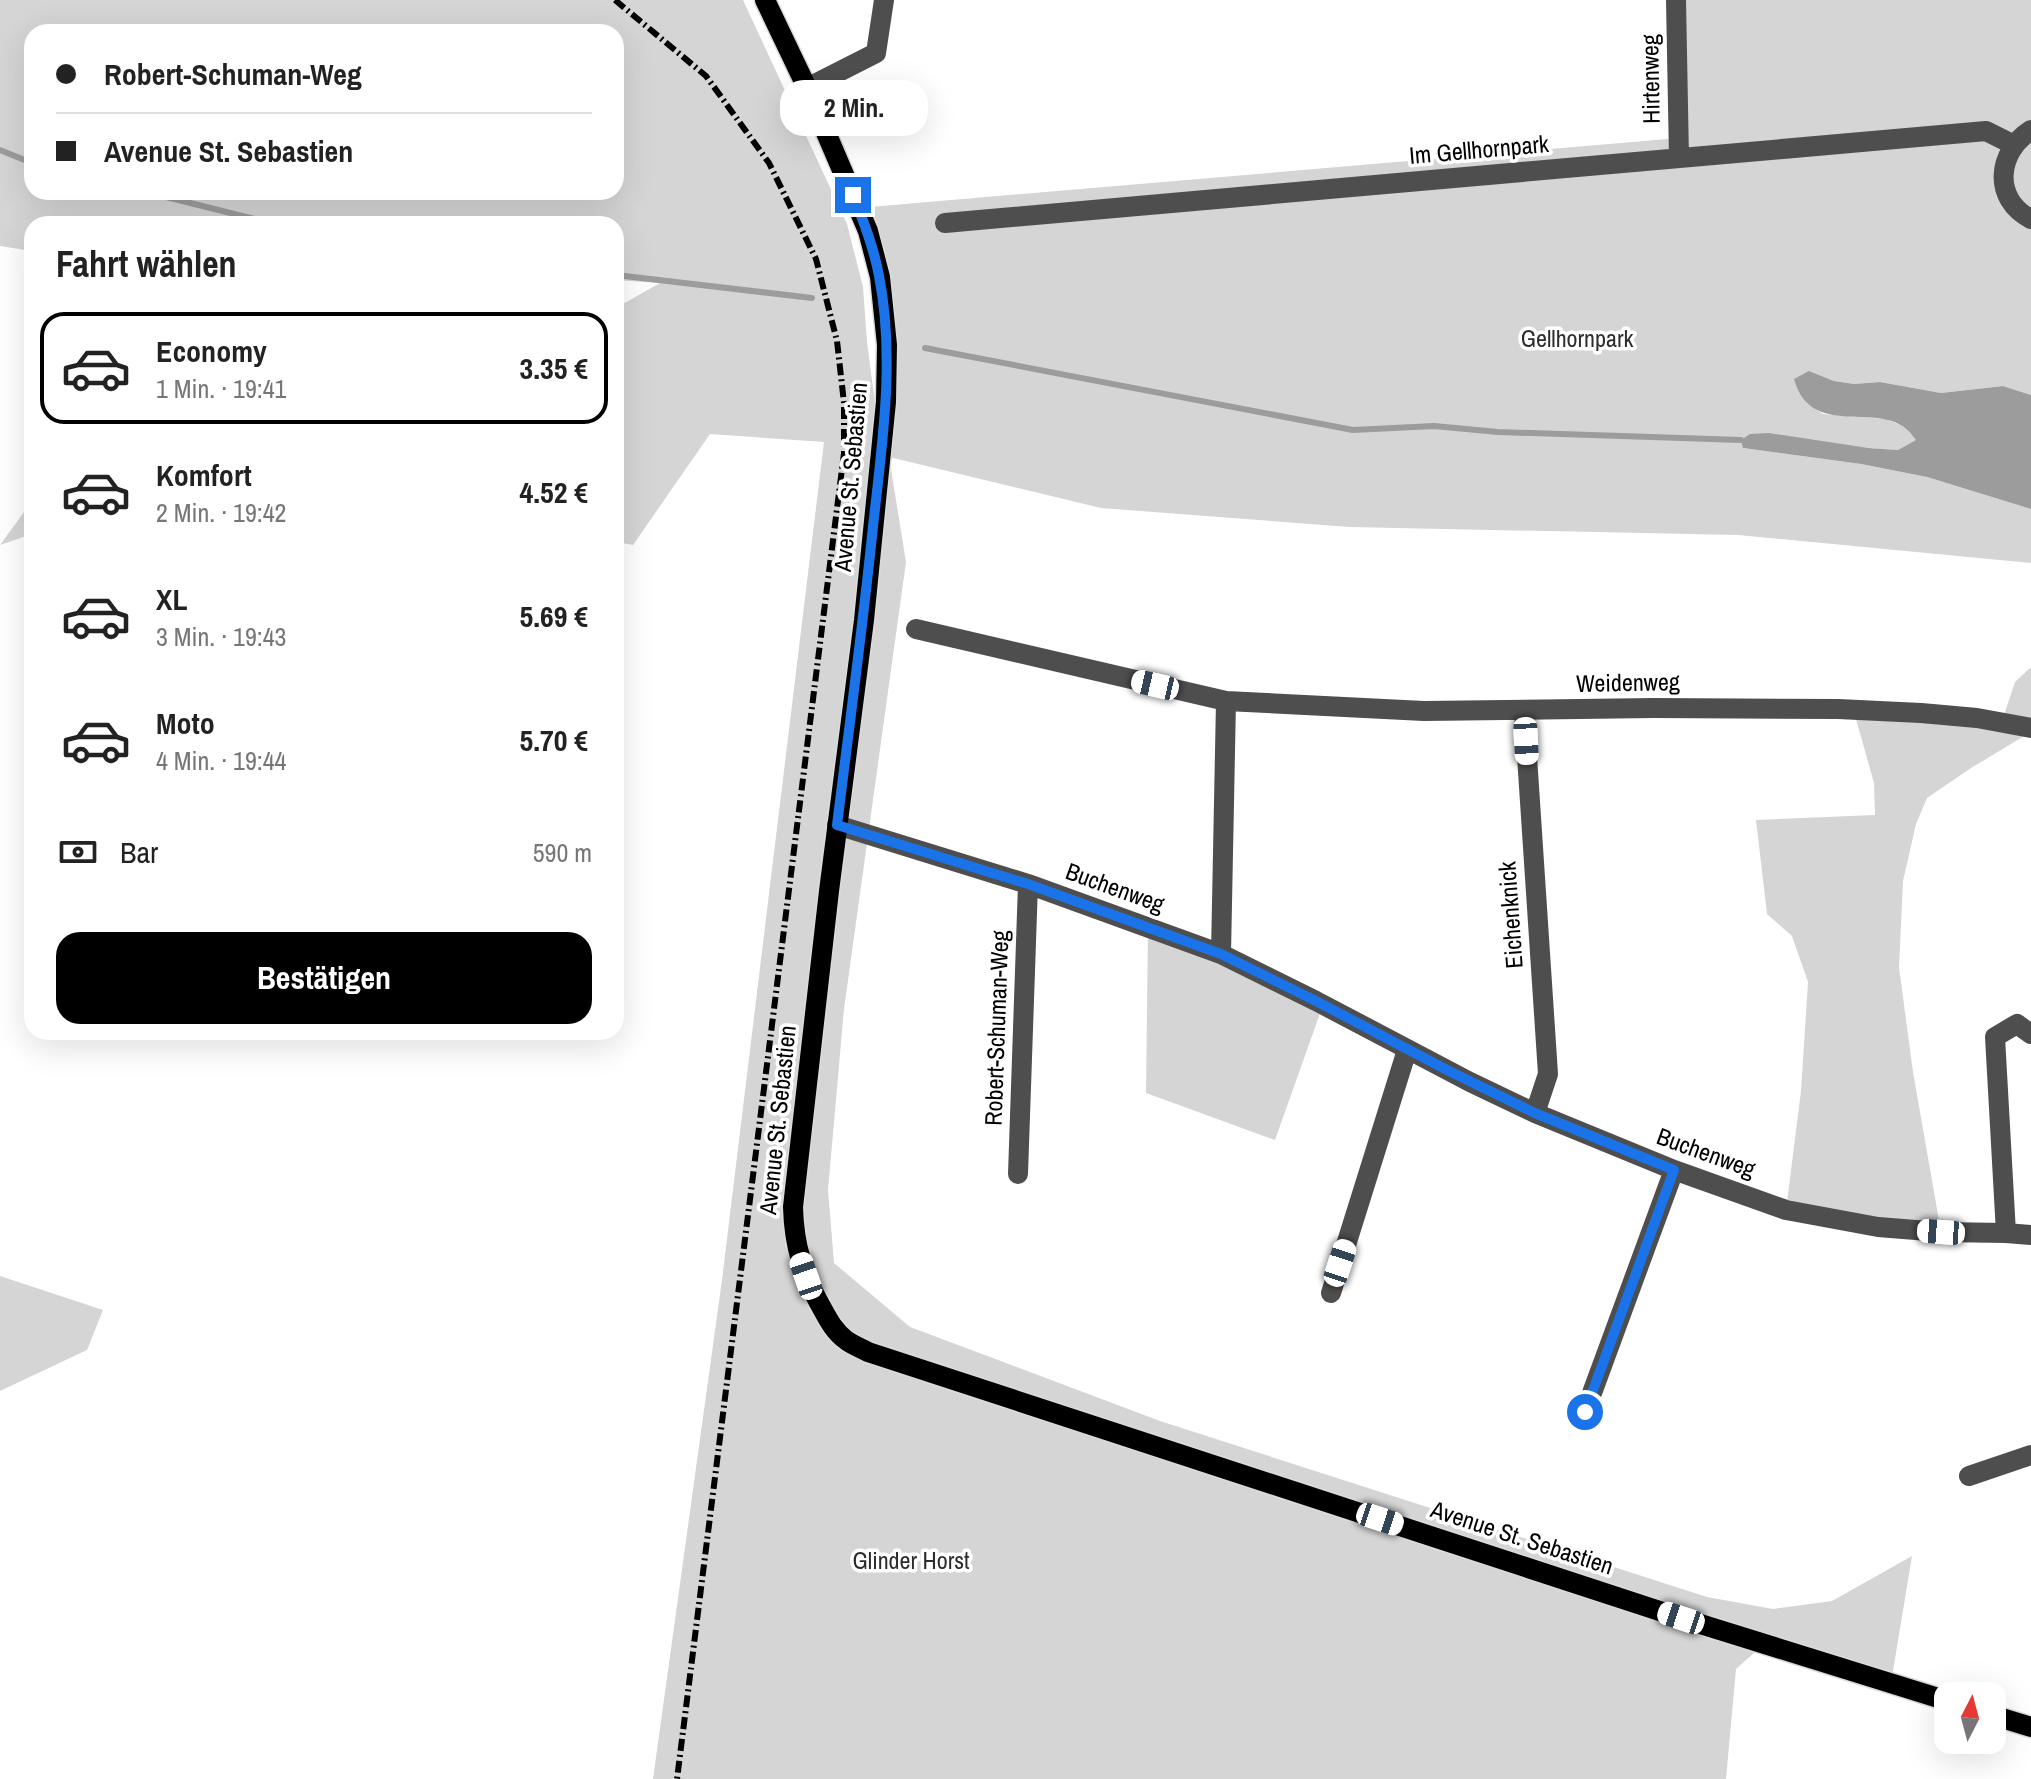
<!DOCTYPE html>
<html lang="de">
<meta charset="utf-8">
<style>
:root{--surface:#fff;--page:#f6f6f6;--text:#222;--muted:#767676;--line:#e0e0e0;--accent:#000}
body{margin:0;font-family:"Archivo Narrow",sans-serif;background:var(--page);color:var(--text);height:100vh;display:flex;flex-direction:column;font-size:30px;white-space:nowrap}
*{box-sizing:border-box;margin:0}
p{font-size:26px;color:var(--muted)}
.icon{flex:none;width:44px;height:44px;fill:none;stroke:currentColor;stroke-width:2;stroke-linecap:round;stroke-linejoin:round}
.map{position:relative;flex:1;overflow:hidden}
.sheet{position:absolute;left:24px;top:216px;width:600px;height:824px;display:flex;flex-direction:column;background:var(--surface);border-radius:24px;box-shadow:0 8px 32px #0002}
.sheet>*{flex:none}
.banner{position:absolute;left:24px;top:24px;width:600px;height:176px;border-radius:24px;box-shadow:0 8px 32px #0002;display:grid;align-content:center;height:176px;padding:0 32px;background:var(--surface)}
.needle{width:52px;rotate:6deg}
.tools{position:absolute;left:1934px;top:1682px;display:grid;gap:16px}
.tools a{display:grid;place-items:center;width:72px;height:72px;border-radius:16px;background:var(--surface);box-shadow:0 8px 32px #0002;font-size:40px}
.end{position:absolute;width:36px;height:36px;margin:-18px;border:10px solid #1a73e8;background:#fff;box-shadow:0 0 0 4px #fff}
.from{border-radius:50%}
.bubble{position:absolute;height:56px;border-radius:24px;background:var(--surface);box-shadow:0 8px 32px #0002;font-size:26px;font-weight:800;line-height:56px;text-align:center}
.car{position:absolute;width:24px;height:48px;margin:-24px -12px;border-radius:10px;box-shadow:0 0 6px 2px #0007;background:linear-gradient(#fff 24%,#345 0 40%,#fff 0 76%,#345 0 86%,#fff 0)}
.banner b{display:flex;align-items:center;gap:28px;height:76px;font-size:30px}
.banner b+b{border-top:2px solid var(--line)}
.banner i{width:20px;height:20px;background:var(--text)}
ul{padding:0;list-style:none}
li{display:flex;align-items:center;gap:24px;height:112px;margin:0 16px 12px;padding:0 16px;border:4px solid transparent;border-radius:24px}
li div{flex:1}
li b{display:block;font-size:30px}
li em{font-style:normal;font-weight:800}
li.current{border-color:var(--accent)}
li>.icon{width:72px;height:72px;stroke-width:1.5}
h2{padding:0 32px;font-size:36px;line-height:96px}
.pay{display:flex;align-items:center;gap:20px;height:88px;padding:0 32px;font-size:30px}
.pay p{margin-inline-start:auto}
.cta{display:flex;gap:16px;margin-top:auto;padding:16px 32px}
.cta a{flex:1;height:92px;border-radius:24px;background:var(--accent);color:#fff;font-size:32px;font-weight:800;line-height:92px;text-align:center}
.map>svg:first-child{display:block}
.green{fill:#d5d5d5;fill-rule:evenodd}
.water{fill:#9c9c9c}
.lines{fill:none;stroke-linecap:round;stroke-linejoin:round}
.stream{stroke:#9c9c9c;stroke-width:6}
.major-casing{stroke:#dbdbdb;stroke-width:23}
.minor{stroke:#4e4e4e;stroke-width:20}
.major{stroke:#000;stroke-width:20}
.rail{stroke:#000;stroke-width:6;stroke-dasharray:12 4 2 4;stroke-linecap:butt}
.route{stroke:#1a73e8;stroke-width:10}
.labels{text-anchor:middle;stroke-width:7;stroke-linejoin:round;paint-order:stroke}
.street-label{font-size:24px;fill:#000;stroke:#fff}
.park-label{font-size:24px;fill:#2c2c2c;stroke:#fff}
</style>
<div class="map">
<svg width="2031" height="1779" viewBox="0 0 2031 1779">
<rect width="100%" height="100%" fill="#fff"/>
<path class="green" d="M 0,0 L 743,0 L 847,224 L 863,287 L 867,342 L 875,403 L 871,455 L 893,400 L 858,208 L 1679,138 L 1677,0 L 2031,0 L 2031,395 L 2003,386 L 1941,393 L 1880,382 L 1854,384 L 1834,381 L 1809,371 L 1807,403 L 1823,414 L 1885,419 L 1908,428 L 1917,440 L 1898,450 L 1868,448 L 1743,448 L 1861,464 L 1927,477 L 2031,509 L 2031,563 L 1738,535 L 1350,527 L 1101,508 L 889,457 L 906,562 L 844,1009 L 828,1190 L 834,1263 L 910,1327 L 1160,1421 L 1707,1597 L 1773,1609 L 1832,1601 L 1912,1556 L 1891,1683 L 1763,1645 L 1736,1669 L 1726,1779 L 653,1779 L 722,1280 L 824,442 L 710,434 L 633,545 L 616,542 L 616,308 L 660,283 L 616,280 L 616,224 L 32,224 L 32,251 L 0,246 ZM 32,32 L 616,32 L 616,192 L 32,192 Z
M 32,501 L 32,534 L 0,545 Z
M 2031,667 L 2031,732 L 1971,768 L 1927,798 L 1916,824 L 1903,881 L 1899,967 L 1913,1072 L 1941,1232 L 1786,1210 L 1801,1091 L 1808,982 L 1792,936 L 1767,914 L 1756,820 L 1875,815 L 1874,783 L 1852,705 L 2003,718 L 2015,682 Z
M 1148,927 L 1323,1005 L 1275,1140 L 1146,1093 Z
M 0,1276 L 103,1310 L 87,1350 L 0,1391 Z"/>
<path class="water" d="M 1809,371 L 1834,381 L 1854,384 L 1880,382 L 1941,393 L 2003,386 L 2031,395 L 2031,509 L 1927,477 L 1861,464 L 1743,448 L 1741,440 L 1750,434 L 1769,433 L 1868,448 L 1898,450 L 1916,440 C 1888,393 1812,445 1794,379 Z"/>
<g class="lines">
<path class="stream" d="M 0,150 L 32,163
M 146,192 L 275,224
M 616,275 L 812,298
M 925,348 L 1353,430 L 1434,426 L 1498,432 L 1741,440"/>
<g class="major-casing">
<path id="major" d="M 765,0 L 807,88 L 868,231 L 880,277 L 887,345 L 886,402 L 864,620 L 829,891 L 793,1207 C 794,1246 803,1275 823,1310 C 829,1321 835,1332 846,1340 C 852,1345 861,1348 868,1352 L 1681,1618 L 1948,1701
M 1992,1715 L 2031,1727"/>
</g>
<path class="minor" d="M 1676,0 L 1679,158
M 807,88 L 876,53 L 884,0
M 2031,130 C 1997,152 1992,199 2031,219
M 945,223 L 1986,131 L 2014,145
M 916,629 L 1226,701 L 1424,711 L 1653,708 L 1838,709 L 1921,713 L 1977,718 L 2031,728
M 1524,711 L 1548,1074 L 1535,1113
M 837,825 L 1028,884 L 1221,954 L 1316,1001 L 1470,1082 L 1535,1113 L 1674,1170 L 1786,1210 L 1878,1227 L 1941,1232 L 2006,1233 L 2031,1235
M 1221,954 L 1226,701
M 1018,1174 L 1028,884
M 2006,1233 L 1995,1037 L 2017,1024 L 2031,1034
M 1331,1293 L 1407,1050
M 1585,1412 L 1674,1170
M 1969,1476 L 2031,1455"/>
<use href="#major" class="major"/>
<path class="rail" d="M 615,0 L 706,76 L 769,163 L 816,259 L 837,341 L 844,403 L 844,453 L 677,1779"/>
</g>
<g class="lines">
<path class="route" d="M 853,195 C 864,222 874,248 879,276 C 896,362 881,450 872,536 C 862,632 849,729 837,825 L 1028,884 L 1221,954 L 1316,1001 L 1449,1071 L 1535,1113 L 1674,1170 L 1585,1412"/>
</g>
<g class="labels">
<g class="street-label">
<text transform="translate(1651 79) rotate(-91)" y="8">Hirtenweg</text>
<text transform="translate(1479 150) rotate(-5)" y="8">Im Gellhornpark</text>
<text transform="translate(851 477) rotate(-85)" y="8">Avenue St. Sebastien</text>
<text transform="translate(1628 683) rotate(-1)" y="8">Weidenweg</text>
<text transform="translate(1115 888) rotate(20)" y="8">Buchenweg</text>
<text transform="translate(1511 915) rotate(-94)" y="8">Eichenknick</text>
<text transform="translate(997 1028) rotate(-88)" y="8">Robert-Schuman-Weg</text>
<text transform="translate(778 1120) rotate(-84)" y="8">Avenue St. Sebastien</text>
<text transform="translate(1706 1153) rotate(20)" y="8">Buchenweg</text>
<text transform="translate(1522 1538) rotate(18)" y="8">Avenue St. Sebastien</text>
</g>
<g class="park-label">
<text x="1577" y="347">Gellhornpark</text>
<text x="911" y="1569">Glinder Horst</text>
</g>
</g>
</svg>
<div class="tools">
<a><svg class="needle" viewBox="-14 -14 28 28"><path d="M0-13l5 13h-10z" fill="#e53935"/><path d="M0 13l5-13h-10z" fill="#767676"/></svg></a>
</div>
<i class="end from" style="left:1585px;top:1412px"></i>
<i class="end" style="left:853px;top:195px"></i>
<div class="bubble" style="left:780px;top:80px;width:148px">2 Min.</div>
<i class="car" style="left:1155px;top:685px;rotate:283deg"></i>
<i class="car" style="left:1526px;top:741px;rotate:177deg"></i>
<i class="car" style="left:1941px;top:1232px;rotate:274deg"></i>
<i class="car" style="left:1340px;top:1263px;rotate:18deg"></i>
<i class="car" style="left:806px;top:1276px;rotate:341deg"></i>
<i class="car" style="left:1380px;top:1519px;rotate:108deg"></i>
<i class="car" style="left:1681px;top:1618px;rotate:288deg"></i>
<div class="banner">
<b><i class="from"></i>Robert-Schuman-Weg</b>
<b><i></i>Avenue St. Sebastien</b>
</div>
<section class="sheet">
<h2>Fahrt wählen</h2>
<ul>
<li class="current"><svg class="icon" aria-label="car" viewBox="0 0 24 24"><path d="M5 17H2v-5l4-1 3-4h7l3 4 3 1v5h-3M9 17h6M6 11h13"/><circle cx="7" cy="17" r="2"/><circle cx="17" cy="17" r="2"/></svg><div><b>Economy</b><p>1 Min. · 19:41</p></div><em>3.35 €</em></li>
<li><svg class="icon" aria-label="car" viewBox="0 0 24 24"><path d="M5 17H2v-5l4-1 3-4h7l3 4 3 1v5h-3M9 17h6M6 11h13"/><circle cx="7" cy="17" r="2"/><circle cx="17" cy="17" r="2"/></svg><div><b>Komfort</b><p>2 Min. · 19:42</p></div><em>4.52 €</em></li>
<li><svg class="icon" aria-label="car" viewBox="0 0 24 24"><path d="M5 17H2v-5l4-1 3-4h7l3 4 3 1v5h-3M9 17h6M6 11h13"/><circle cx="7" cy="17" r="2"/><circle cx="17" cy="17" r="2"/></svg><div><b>XL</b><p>3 Min. · 19:43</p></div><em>5.69 €</em></li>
<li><svg class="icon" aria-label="car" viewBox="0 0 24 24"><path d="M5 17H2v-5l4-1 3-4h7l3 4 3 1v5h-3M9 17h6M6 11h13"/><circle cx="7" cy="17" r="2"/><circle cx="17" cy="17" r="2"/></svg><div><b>Moto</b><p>4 Min. · 19:44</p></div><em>5.70 €</em></li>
</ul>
<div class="pay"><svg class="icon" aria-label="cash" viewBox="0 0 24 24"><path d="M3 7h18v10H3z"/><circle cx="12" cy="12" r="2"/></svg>Bar<p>590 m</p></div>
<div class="cta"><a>Bestätigen</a></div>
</section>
</div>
